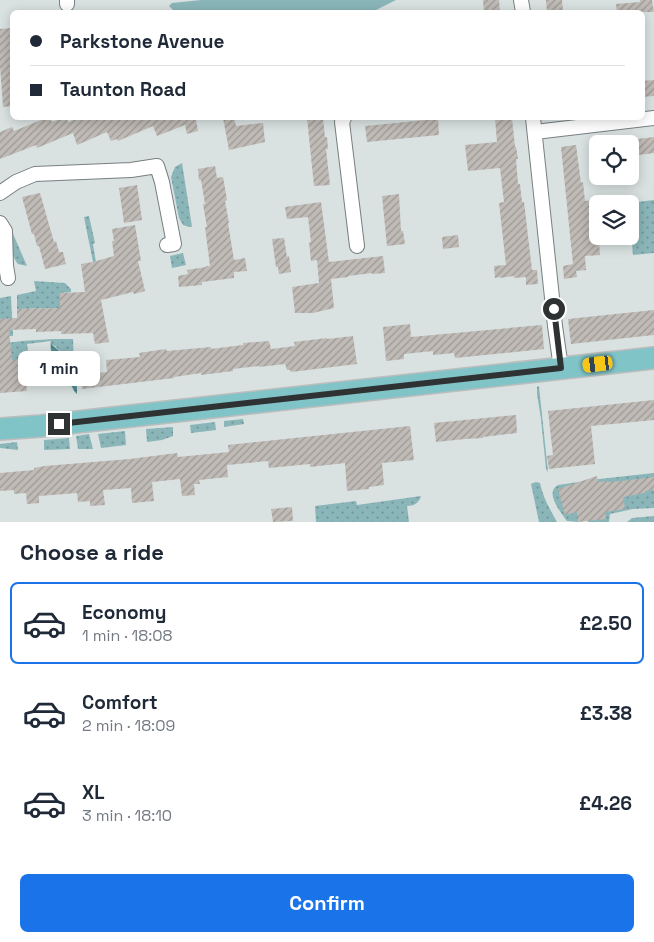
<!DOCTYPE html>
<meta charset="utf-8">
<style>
:root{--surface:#fff;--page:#f2f2f3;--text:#1f2937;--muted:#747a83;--line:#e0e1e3;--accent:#1a73e8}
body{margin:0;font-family:"Space Grotesk",sans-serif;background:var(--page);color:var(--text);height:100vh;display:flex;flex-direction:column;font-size:19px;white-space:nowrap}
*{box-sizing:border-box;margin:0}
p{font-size:16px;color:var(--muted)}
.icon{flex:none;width:28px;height:28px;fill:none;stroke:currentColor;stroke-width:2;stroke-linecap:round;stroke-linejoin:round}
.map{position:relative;height:522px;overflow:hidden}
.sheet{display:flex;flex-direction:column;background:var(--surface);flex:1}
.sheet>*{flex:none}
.banner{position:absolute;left:10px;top:10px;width:635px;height:110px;border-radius:8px;box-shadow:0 2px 12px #0003;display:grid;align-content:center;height:110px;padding:0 20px;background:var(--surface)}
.tools{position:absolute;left:589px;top:135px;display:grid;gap:10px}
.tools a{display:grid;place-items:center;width:50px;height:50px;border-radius:8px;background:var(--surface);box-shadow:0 2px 12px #0003;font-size:25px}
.end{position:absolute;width:22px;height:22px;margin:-11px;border:6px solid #2f3232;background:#fff;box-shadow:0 0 0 2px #fff}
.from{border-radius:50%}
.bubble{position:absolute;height:35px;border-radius:8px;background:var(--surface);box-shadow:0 2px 12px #0003;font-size:16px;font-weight:700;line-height:35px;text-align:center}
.car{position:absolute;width:15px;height:30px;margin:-15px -8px;border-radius:6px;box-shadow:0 0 4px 1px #0007;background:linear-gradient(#f5c518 24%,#345 0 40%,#f5c518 0 76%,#345 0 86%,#f5c518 0)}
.banner b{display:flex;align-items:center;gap:18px;height:48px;font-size:19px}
.banner b+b{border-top:1px solid var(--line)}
.banner i{width:12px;height:12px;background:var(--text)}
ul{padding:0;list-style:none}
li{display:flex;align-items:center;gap:15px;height:82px;margin:0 10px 8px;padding:0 10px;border:2px solid transparent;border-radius:8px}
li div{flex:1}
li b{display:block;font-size:19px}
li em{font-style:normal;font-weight:700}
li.active{border-color:var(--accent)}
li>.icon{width:45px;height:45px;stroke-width:1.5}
h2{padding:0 20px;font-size:22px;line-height:60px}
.action{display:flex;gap:10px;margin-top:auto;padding:10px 20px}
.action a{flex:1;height:58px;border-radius:8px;background:var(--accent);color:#fff;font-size:20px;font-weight:700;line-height:58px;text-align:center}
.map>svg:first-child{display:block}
.grass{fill:url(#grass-dots)}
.park{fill:#8bb6b9}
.water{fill:url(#water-rules)}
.building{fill:url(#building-hatch)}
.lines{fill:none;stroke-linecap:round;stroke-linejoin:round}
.street-casing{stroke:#787f80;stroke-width:16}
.primary-casing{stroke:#bcbdbd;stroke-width:24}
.street{stroke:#fff;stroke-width:14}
.primary{stroke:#81c4c8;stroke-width:21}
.route{stroke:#2f3232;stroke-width:6}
</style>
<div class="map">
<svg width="654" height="522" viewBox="0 0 654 522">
<defs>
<pattern id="grass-dots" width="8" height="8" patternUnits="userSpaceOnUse" patternTransform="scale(1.25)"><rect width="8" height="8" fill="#8bb6b9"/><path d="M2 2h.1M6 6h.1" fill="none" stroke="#729597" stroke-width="1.8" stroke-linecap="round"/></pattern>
<pattern id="water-rules" width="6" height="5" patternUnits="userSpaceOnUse" patternTransform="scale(1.25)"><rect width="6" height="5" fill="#539094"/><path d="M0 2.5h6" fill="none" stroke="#457679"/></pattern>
<pattern id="building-hatch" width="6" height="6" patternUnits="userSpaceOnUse" patternTransform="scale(1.25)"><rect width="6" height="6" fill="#c0bbb6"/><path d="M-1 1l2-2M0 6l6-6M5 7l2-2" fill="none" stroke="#9c9995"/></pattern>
</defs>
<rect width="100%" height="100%" fill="#d9e1e1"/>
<path class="grass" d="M 182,163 L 192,227 L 189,227 L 183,225 L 179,218 L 171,177 L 175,167 Z
M 654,200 L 654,253 L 633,255 L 630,223 L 630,204 L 628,204 L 628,203 Z
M 89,216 L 95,243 L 93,244 L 96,262 L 93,262 L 84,217 Z
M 11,229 L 27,266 L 18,264 C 10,255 11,241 11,229 Z
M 183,253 L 186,265 L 172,268 L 170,256 Z
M 34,281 L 65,283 L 71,289 L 71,292 L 60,293 L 60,308 L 17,309 L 17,295 L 36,291 Z
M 11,296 L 13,336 L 8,336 L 0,319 L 0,298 Z
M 53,339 L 73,339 L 74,363 L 67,366 L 69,370 L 61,366 L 59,361 L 62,353 L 55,346 L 52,345 L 51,341 L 27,344 L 29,359 L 25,359 L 25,363 L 2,365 L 7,343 L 22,341 Z
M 539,386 L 548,472 L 546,469 L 541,419 L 537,394 L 537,387 Z
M 243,419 L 244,424 L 224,427 L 224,421 Z
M 215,422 L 216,430 L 191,433 L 190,425 Z
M 173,427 L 173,436 L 162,440 L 147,442 L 146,429 Z
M 125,431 L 126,445 L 101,448 L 98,434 Z
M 89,434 L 93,449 L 78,449 L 76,436 Z
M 69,438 L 70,449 L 44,450 L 44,440 Z
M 17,442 L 18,450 L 0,448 L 0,444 Z
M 654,473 L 654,508 L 633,509 L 610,514 L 609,522 L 588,522 L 588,518 L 578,519 L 578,522 L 567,521 C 561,513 544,492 558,485 L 599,479 Z
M 536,482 L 540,483 C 543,498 550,509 557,522 L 539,522 L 531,484 Z
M 421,496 C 419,503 414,506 407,506 L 409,522 L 316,522 L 315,506 L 356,501 L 357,505 Z
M 654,516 L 654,522 L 627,522 L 632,518 Z"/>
<path class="park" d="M 201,0 L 396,0 L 372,12 L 175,12 L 169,6 L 172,3 Z"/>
<path class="water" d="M 51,341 L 52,345 L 62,353 L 59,361 L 61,366 L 69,370 L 77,387 L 77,394 C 73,391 73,387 70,384 C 67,381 62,380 59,377 C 55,370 49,348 51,341 Z"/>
<path class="building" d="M 483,0 L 499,0 L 500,12 L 484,12 Z
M 546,0 L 562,0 L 563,12 L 547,12 Z
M 640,0 L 652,0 L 654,12 L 617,12 L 616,4 L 640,2 Z
M 12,28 L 12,106 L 3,107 L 0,66 L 0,29 Z
M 654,80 L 654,96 L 642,97 L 642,81 Z
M 46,118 L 50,118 L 52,122 L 63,118 L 67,118 L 68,122 L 78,118 L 201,118 L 196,120 L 198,131 L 187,134 L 185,125 L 157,136 L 153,126 L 118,141 L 117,139 L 111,141 L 107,132 L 77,145 L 73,133 L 37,148 L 36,145 L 0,159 L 0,132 L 12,127 L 14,131 Z
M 223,118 L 234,118 L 236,126 L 263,123 L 265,142 L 229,150 Z
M 307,118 L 323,118 L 325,137 L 327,137 L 328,149 L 326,149 L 330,185 L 314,186 Z
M 425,118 L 438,118 L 439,135 L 367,142 L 365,126 L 426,120 Z
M 495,118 L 512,118 L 515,147 L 516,147 L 518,159 L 516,159 L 518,184 L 520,184 L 522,202 L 524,202 L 532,270 L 537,270 L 538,284 L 526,285 L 526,277 L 514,278 L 514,276 L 500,278 L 500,277 L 495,278 L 494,266 L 506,265 L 499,203 L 504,202 L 500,168 L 468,171 L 465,145 L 497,142 Z
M 654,137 L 654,153 L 630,156 L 630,140 Z
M 576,145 L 581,183 L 583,182 L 585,201 L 595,200 L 598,222 L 598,242 L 599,242 L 600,255 L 585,256 L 586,270 L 576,271 L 577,277 L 564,279 L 563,266 L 573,264 L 561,147 Z
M 215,166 L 217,178 L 223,177 L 227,200 L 225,201 L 229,223 L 228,223 L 234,260 L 245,258 L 247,271 L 234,272 L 234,278 L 202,282 L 202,285 L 179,287 L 178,276 L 188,274 L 187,270 L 206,267 L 206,266 L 210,266 L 205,227 L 207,227 L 203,204 L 205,204 L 201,180 L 199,180 L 198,169 Z
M 137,185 L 142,220 L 124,223 L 119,188 Z
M 40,193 L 54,242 L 56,241 L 59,252 L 63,252 L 66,264 L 45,269 L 39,246 L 37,246 L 34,234 L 32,234 L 22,197 Z
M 399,194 L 401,231 L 403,231 L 405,244 L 387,246 L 382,196 Z
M 321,202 L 329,262 L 383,256 L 385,273 L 372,274 L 372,273 L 348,276 L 348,277 L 331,279 L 334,308 L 313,313 L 295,313 L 292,287 L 319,283 L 317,260 L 311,261 L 309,242 L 311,242 L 308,217 L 287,219 L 285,207 Z
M 135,225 L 141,261 L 138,261 L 145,291 L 134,294 L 133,292 L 101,300 L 109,342 L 95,344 L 93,333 L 61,334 L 61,331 L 36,332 L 36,329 L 9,330 L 12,360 L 24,359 L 27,391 L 0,393 L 0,319 L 17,318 L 17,309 L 60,308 L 60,293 L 85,292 L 81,264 L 93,262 L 114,256 L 112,241 L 114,241 L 112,229 Z
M 458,235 L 459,247 L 443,249 L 442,237 Z
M 284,238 L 287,257 L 289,256 L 291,272 L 279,274 L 278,267 L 276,267 L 272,239 Z
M 654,310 L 654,335 L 571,344 L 568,319 Z
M 410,324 L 411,337 L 542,325 L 544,349 L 455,358 L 454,353 L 433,355 L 433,351 L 404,354 L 404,359 L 386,361 L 383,327 Z
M 353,336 L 357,364 L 291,372 L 290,370 L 287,370 L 285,364 L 259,367 L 259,366 L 233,369 L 233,371 L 201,375 L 201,373 L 174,377 L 174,378 L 82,389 L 80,375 L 107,372 L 106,360 L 140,357 L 139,353 L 166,349 L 167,351 L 211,347 L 211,349 L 243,345 L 243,343 L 269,341 L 271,349 L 295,346 L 294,342 L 327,338 L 327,339 Z
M 654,400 L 654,420 L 591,426 L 595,464 L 549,469 L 547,456 L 553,455 L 548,411 Z
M 516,415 L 517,433 L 483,437 L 483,438 L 465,439 L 436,442 L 434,423 Z
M 410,426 L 414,460 L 382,463 L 384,485 L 369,487 L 369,489 L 347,491 L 345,463 L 310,467 L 310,464 L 269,468 L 268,461 L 227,465 L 228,477 L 199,480 L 200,484 L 194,484 L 195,495 L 182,496 L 180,479 L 152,482 L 154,501 L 132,503 L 131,488 L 103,490 L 105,505 L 90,506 L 90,501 L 78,502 L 77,493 L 39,496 L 39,503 L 27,504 L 26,493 L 14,494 L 14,490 L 0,491 L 0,473 L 34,470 L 34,468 L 45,466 L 130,459 L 177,453 L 178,457 L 229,452 L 228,445 Z
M 597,476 L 598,482 L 607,481 L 608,482 L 622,481 L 654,477 L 654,490 L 645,491 L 645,493 L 623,497 L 625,509 L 605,512 L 606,519 L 578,522 L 577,512 L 565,515 L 558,489 Z
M 292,507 L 293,521 L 273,522 L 271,509 Z"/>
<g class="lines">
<g class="street-casing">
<path id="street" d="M 67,0 L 67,4
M 521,0 L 523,12
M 344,118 L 342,122 L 357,246
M 533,118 L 555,326 L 561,368
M 535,132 L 654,118
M 0,193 L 16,182 L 35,174 L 131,170 L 157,166 L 162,182 L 174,244 L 167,245
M 0,223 L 5,231 L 6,266 L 8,278"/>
</g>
<g class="primary-casing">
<path id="primary" d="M 0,429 L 41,426 L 654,358"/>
</g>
<use href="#street" class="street"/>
<use href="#primary" class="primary"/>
</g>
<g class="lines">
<path class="route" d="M 59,424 L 561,368 L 554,309"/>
</g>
</svg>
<div class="tools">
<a><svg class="icon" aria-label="locate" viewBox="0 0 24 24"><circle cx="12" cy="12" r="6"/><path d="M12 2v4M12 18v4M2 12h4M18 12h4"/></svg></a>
<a><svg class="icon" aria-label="layers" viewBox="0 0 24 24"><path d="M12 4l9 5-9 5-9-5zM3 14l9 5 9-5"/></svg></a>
</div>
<i class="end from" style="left:554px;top:309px"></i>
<i class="end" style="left:59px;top:424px"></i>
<div class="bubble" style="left:18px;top:351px;width:82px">1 min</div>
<i class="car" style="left:598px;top:364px;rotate:263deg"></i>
<div class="banner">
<b><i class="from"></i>Parkstone Avenue</b>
<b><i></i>Taunton Road</b>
</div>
</div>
<section class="sheet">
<h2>Choose a ride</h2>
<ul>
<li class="active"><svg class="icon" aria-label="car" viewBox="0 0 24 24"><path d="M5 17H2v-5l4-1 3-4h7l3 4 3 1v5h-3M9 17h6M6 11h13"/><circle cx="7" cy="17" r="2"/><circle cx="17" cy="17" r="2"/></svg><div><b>Economy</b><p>1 min · 18:08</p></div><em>£2.50</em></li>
<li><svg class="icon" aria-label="car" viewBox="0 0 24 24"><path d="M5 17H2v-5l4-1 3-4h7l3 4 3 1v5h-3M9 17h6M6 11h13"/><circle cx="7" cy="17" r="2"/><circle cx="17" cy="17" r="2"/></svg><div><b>Comfort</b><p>2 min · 18:09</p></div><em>£3.38</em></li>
<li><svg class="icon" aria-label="car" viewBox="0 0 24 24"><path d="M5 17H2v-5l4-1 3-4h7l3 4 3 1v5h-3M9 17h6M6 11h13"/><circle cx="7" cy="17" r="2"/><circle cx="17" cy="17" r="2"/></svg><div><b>XL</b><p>3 min · 18:10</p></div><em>£4.26</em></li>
</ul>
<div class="action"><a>Confirm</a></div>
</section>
